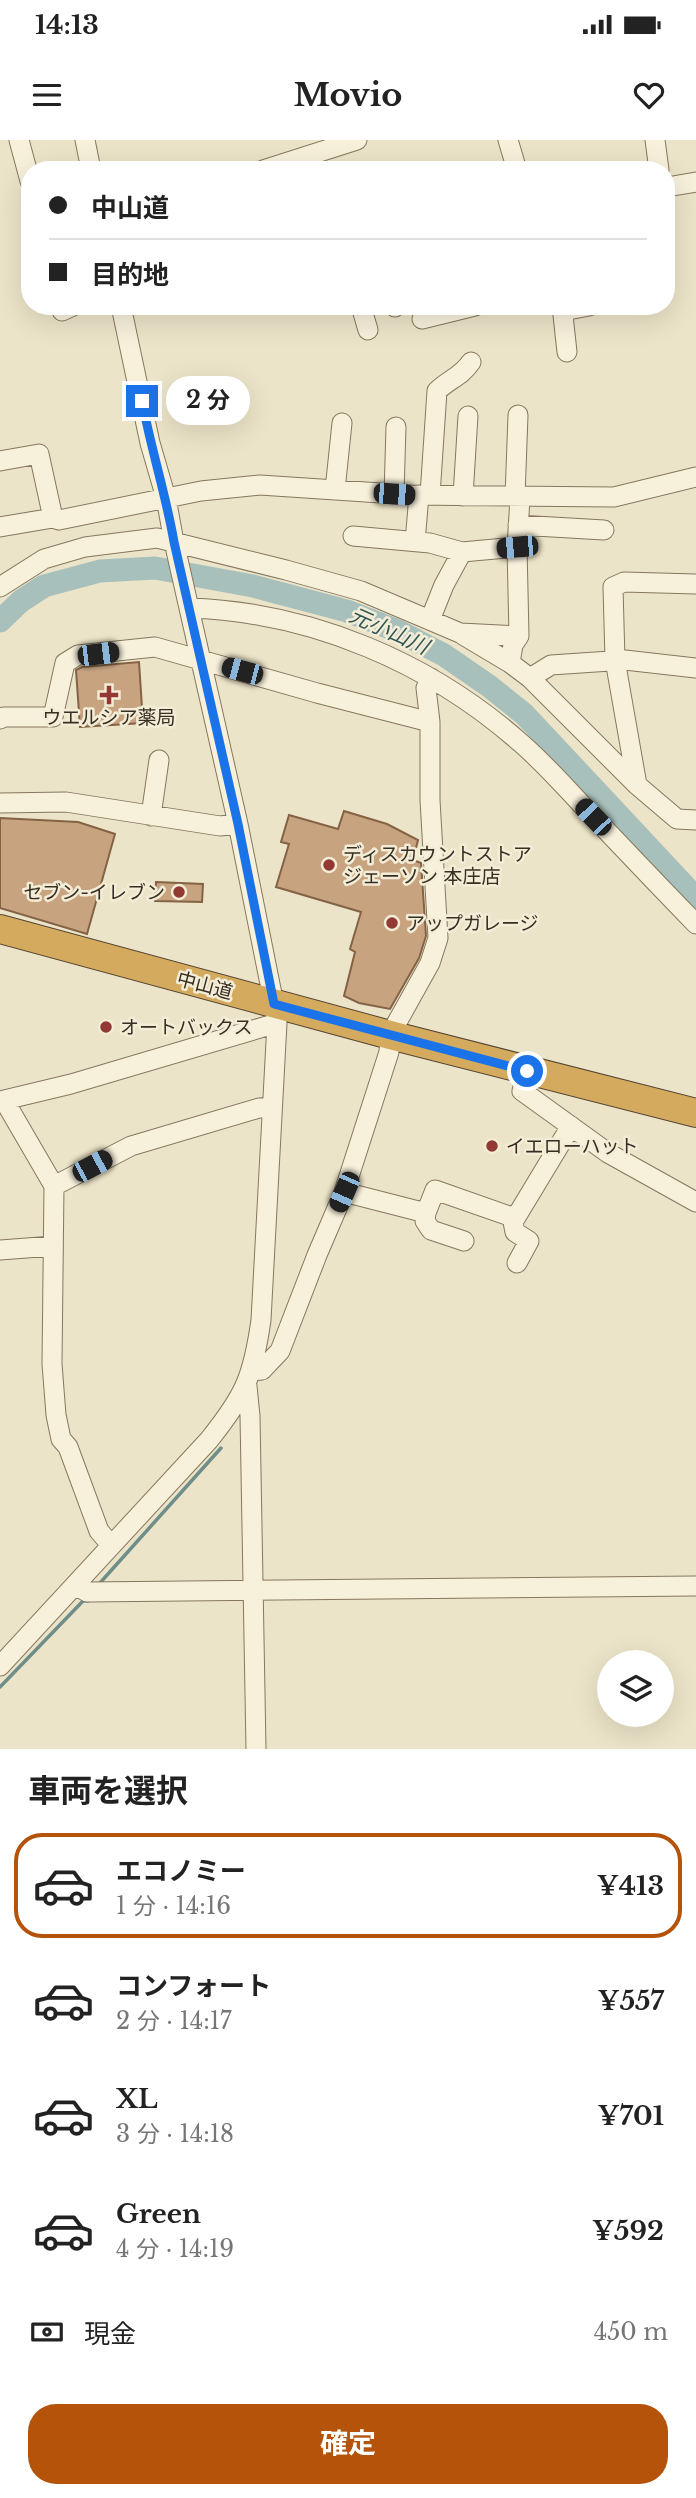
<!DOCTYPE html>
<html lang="ja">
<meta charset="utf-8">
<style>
:root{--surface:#fff;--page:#f2f2f2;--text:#222;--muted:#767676;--line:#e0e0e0;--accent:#b45309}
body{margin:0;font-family:"Libre Baskerville","Noto Sans JP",serif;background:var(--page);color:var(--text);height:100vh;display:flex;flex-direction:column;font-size:26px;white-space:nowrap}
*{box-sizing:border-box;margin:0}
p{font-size:23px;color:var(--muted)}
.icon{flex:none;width:38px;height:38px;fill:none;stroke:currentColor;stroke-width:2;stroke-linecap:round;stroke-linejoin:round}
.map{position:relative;height:1609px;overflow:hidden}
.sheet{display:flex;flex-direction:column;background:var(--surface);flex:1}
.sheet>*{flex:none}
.guide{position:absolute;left:21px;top:21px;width:654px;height:154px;border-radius:28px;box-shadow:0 7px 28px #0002;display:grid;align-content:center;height:154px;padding:0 28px;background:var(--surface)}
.controls{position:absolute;left:597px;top:1510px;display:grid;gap:14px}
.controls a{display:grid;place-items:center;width:77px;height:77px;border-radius:50%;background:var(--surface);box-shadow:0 7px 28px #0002;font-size:35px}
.end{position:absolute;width:32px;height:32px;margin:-16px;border:9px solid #1a73e8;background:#fff;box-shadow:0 0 0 4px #fff}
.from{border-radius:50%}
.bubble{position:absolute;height:49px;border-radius:24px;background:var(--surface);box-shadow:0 7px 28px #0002;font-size:23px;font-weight:700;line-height:49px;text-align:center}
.car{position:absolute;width:21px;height:42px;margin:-21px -10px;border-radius:9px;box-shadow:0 0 5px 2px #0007;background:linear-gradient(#222 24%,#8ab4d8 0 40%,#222 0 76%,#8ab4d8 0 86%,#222 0)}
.guide b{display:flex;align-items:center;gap:24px;height:66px;font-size:26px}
.guide b+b{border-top:2px solid var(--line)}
.guide i{width:18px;height:18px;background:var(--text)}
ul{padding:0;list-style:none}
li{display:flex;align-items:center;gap:21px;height:105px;margin:0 14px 10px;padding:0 14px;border:4px solid transparent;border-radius:28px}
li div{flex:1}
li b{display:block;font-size:26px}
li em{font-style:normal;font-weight:700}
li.current{border-color:var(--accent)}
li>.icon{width:63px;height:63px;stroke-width:1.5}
h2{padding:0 28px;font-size:32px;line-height:84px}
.pay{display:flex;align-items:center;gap:18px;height:77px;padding:0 28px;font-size:26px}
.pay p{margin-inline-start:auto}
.primary-button{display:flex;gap:14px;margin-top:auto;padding:14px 28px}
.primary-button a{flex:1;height:80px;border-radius:28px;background:var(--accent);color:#fff;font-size:28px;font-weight:700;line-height:80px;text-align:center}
.status{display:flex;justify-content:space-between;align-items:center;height:49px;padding:0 35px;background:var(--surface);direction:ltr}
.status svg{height:19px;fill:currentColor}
header{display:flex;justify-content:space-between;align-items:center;height:91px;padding:0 28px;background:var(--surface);font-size:32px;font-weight:700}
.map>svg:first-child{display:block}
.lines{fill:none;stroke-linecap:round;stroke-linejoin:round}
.stream{stroke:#6f8e89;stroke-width:3.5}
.river{stroke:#a8c0bb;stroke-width:23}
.building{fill:#c7a380;stroke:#846345;stroke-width:2}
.minor-casing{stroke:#86775e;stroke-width:21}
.highway-casing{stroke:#554532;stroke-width:30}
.minor{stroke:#f7f0db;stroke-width:19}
.highway{stroke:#d4aa5f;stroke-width:28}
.route{stroke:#1a73e8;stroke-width:9}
.poi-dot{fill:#913932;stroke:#f3edd7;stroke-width:2.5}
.labels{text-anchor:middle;stroke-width:5;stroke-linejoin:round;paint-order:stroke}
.poi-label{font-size:19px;fill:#382e21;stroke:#f3edd7;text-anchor:start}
.street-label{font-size:19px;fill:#382e21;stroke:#f3edd7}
.water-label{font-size:21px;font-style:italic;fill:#315656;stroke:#f3edd7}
</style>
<div class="status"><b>14:13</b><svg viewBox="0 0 49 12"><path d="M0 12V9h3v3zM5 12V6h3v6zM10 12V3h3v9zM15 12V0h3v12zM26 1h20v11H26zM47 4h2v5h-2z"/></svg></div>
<header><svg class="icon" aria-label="menu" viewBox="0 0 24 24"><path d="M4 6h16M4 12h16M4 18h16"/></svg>Movio<svg class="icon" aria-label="heart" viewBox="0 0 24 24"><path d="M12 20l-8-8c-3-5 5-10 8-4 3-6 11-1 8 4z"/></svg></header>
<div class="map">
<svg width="696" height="1609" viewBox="0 0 696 1609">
<rect width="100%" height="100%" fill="#ece4c8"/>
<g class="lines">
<path class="stream" d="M 99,1444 L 221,1308
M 0,1547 L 83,1461 L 88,1461"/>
<path class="river" d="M 0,481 L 21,461 L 44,446 L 100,431 L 155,428 L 253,446 L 347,471 L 398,491 L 444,515 L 489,546 L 524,574 L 696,758"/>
</g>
<path class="building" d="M 139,522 L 143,583 L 80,587 L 76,530 L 82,527 Z
M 344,671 L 387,684 L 418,700 L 413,720 L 421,723 L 426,796 L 419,818 L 390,869 L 359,863 L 344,856 L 355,812 L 350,809 L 361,772 L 276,747 L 289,704 L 281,702 L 289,675 L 338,689 Z
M 0,678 L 78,682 L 115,694 L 87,794 L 0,768 Z
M 156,742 L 203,744 L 202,762 L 155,761 Z"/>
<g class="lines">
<g class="minor-casing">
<path id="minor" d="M 19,0 L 30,41
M 85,0 L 91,30
M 508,0 L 517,30
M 655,0 L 659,30
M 263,30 L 357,0
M 667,47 L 696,42
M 61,166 L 62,171 L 73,166
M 361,166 L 368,190
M 395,166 L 395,167
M 562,166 L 567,212
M 563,171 L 589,166
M 422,179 L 475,166
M 0,321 L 39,314 L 53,378
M 335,350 L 342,283
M 394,354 L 396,287
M 430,355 L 437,251 C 449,239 461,237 471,222
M 463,356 L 468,276
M 515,357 L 518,275
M 520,358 L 517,407 L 519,496 L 513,505 L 510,523 L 530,538 L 551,525 L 625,520 L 696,528
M 518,385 L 604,390
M 0,387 L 53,378 L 59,380 L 201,351 L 260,345 L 411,355 L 614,357 L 696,337
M 353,396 L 430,403 L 462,412
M 415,402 L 419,355
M 0,447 L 44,419 L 85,407 L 157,398 L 286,430 L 361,451 L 460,493 L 519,496
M 189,468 C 312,472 431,523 522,604 C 545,624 565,647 586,669 C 622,707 659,746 696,784
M 430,480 L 444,445 L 462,412 L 517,407
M 463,495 L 510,523
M 530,538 L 637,645 L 677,679 L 696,680
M 0,579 L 3,577 L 53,577 L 65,523 L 78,515 L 155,507 L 317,553 L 430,582 L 430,660 L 438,798 L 430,823 L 390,895 L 389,912 L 344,1052 L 317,1115 L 280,1211 L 262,1230 L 251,1231
M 430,582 L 426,548 L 431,538
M 637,645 L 615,520 L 613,447 L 624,442 L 696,444
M 0,663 L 66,662 L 220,686 L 238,684
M 151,676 L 159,620
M 527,931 L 522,951 L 608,1013 L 696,1062
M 4,960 L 54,1046 L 52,1224 L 56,1275 L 61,1299 L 68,1307 L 99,1391 L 111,1405
M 0,961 L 71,944 L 277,883
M 54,1046 L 131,1006 L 259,968 L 272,967
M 344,1052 L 426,1073 L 435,1050 L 515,1078
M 426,1073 L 425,1081 L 431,1090 L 464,1101
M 0,1110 L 53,1106
M 517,1123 L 529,1101 L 515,1092 L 513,1082 L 571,986
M 247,1246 L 250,1276 L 256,1609
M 75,1445 L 87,1452 L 696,1446
M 0,1526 L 209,1300 C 245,1255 253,1237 261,1180 L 277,883 L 274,864 L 238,684 L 174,402 L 166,358 L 150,303 L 121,166"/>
</g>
<g class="highway-casing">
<path id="highway" d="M 0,789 L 390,895 L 696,973"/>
</g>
<use href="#minor" class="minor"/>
<use href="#highway" class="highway"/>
</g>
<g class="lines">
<path class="route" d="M 142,261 C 151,309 166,355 174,402 L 238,684 L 274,864 L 527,931"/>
</g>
<g class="poi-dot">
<path d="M105.5 544.5h7v7h7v7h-7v7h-7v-7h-7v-7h7z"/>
<circle cx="329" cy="725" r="7"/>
<circle cx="179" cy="752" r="7"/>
<circle cx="392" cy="783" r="7"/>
<circle cx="106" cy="887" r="7"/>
<circle cx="492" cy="1006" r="7"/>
</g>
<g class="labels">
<g class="poi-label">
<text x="109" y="584" text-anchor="middle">ウエルシア薬局</text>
<text x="343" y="721">ディスカウントストア<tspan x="343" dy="22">ジェーソン 本庄店</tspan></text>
<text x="165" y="759" text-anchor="end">セブン-イレブン</text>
<text x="406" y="790">アップガレージ</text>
<text x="120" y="894">オートバックス</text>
<text x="506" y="1013">イエローハット</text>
</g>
<g class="street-label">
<text transform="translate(205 845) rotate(15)" y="7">中山道</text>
</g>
<g class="water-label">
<text transform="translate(389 491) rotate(24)" y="7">元小山川</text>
</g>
</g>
</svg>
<div class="controls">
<a><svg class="icon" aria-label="layers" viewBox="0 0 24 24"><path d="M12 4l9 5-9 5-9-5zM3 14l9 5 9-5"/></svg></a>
</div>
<i class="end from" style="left:527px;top:931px"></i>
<i class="end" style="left:142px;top:261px"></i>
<div class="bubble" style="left:166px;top:236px;width:84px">2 分</div>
<i class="car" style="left:394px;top:354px;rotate:94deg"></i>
<i class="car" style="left:517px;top:407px;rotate:265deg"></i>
<i class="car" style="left:98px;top:514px;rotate:83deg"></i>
<i class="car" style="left:242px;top:531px;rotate:285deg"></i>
<i class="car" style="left:593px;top:677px;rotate:316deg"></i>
<i class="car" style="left:92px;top:1026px;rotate:62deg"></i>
<i class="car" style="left:344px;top:1052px;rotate:204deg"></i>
<div class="guide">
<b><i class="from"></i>中山道</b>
<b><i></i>目的地</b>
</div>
</div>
<section class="sheet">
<h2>車両を選択</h2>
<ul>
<li class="current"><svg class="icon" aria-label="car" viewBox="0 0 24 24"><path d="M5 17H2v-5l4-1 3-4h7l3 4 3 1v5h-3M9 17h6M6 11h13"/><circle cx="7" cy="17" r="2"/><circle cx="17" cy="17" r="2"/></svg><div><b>エコノミー</b><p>1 分 · 14:16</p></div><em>¥413</em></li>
<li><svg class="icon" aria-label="car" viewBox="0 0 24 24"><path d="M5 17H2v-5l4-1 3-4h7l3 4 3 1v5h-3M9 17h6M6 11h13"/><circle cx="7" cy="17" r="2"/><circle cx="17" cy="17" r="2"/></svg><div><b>コンフォート</b><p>2 分 · 14:17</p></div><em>¥557</em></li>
<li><svg class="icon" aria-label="car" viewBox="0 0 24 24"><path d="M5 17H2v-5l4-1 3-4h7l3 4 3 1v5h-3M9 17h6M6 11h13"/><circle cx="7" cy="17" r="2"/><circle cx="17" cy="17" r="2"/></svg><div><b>XL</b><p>3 分 · 14:18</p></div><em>¥701</em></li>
<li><svg class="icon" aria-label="car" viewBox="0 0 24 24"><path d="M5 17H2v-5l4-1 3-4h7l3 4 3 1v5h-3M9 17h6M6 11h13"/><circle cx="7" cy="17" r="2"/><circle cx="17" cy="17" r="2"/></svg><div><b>Green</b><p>4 分 · 14:19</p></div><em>¥592</em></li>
</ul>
<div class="pay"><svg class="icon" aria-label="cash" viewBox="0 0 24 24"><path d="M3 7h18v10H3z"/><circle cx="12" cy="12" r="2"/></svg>現金<p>450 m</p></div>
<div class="primary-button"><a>確定</a></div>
</section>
